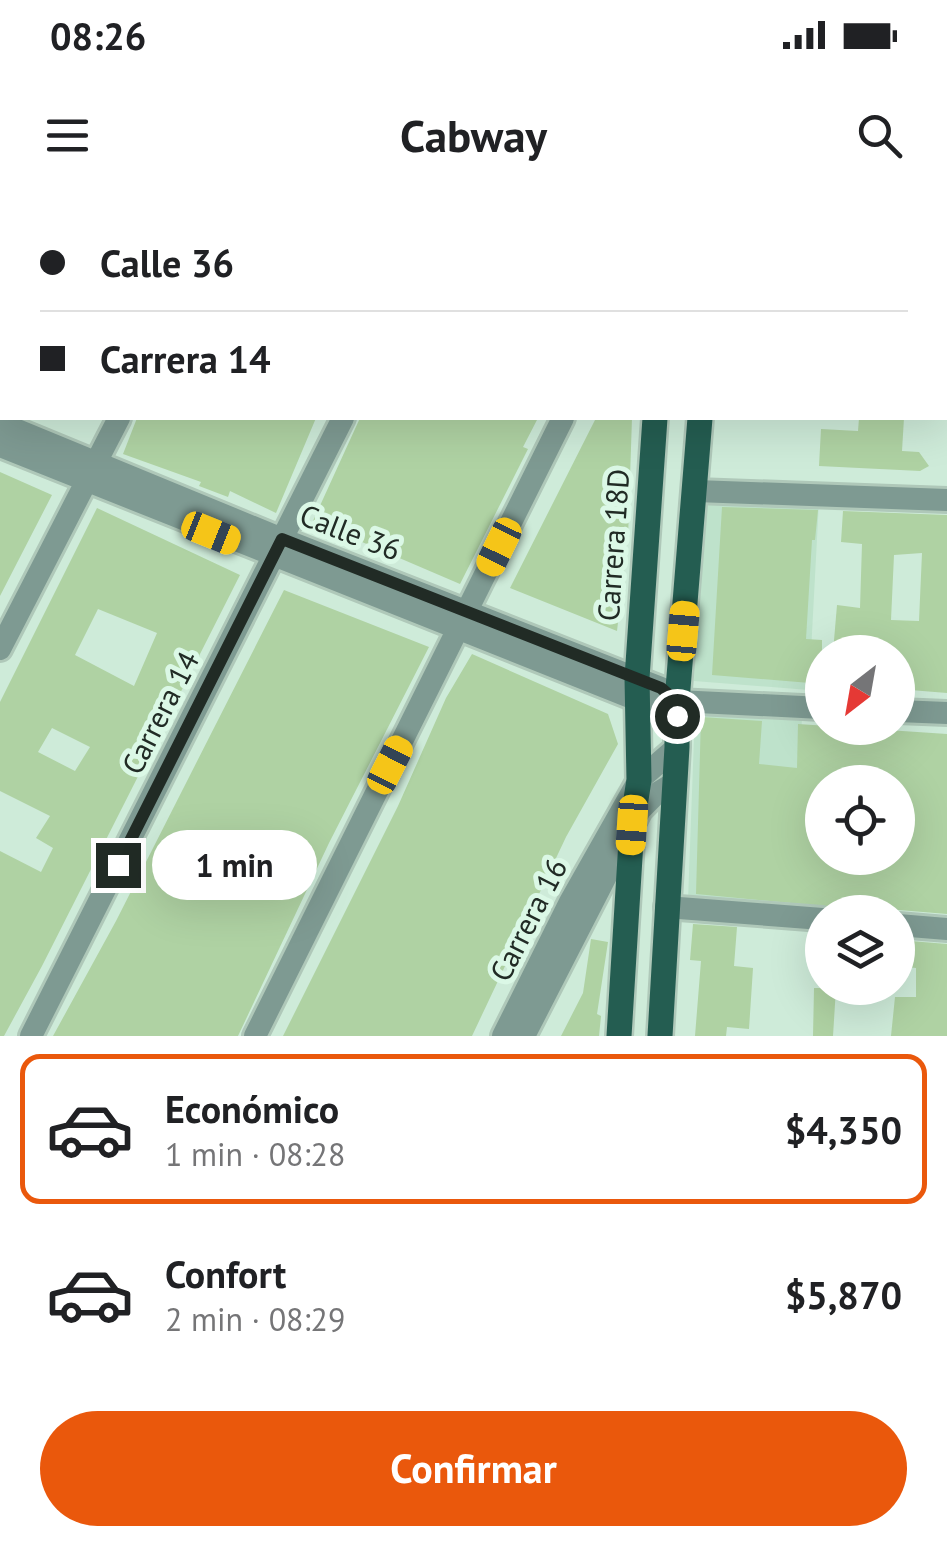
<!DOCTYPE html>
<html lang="es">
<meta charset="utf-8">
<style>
:root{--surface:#fff;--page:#f2f2f2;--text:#202124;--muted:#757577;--line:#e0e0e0;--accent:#ea580c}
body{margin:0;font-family:"PT Sans",sans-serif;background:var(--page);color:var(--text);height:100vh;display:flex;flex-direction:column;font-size:38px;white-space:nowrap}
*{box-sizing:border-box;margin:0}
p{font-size:32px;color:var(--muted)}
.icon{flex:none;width:55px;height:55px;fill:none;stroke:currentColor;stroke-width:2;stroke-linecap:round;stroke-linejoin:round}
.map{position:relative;height:836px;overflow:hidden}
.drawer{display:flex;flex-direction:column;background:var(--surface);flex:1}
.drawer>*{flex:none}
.banner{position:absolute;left:0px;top:0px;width:948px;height:220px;box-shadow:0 10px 40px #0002;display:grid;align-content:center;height:220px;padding:0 40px;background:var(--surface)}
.needle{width:65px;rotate:211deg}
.tools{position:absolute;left:805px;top:435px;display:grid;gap:20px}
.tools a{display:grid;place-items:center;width:110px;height:110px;border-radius:50%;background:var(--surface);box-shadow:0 10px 40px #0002;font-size:50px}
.end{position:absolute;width:45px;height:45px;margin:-22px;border:12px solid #212b25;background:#fff;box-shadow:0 0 0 5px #fff}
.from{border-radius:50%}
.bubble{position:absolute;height:70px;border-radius:35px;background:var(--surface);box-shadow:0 10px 40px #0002;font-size:32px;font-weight:700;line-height:70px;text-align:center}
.car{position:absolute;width:30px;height:60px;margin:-30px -15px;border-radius:12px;box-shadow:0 0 8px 2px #0007;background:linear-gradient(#f5c518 24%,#345 0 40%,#f5c518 0 76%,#345 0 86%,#f5c518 0)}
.banner b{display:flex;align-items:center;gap:35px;height:95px;font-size:38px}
.banner b+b{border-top:2px solid var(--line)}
.banner i{width:25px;height:25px;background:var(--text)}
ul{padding:18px 0 0;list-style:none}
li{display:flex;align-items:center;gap:30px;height:150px;margin:0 20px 15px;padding:0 20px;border:5px solid transparent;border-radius:20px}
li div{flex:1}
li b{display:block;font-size:38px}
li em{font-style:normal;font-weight:700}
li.on{border-color:var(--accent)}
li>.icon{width:90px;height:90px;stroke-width:1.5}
.button{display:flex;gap:20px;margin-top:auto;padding:20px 40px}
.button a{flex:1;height:115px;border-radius:60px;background:var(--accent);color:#fff;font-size:40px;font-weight:700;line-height:115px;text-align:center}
.status{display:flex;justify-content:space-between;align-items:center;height:70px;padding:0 50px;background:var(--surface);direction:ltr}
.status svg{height:28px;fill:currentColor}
header{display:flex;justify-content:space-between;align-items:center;height:130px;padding:0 40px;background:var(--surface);font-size:45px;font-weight:700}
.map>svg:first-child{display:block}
.built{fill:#bee2cb}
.building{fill:#afd2a3;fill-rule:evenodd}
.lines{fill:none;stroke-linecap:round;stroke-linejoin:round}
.minor-casing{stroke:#afc8b9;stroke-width:28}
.major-casing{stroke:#afc8b9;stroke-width:30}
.minor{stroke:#7e9a92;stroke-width:22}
.major{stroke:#245d51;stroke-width:25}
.route{stroke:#212b25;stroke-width:12}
.labels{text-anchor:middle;stroke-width:10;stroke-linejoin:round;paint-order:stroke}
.street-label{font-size:30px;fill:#212b25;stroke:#dbf8e6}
</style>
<div class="status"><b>08:26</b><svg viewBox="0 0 49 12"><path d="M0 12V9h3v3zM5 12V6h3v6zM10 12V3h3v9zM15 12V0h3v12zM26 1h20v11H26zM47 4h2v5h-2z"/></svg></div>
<header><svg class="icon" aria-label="menu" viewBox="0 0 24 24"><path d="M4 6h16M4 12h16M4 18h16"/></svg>Cabway<svg class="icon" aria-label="search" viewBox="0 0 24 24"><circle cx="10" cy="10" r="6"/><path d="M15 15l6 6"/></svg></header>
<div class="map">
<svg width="947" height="836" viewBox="0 0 947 836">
<rect width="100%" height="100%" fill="#ceebd9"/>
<path class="built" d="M 702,296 L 819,301 L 809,490 L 694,481 Z
M 695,511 L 802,518 L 792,710 L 688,701 Z"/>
<path class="building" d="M 137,218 L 316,218 L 276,313 L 230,291 L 228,297 L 199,286 L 201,282 L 123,254 Z
M 360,218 L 538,218 L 523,247 L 528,249 L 460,384 L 313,321 Z
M 596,218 L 632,218 L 628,338 L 617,431 L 510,388 Z
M 859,218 L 904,218 L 902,251 L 919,252 L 929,266 L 920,271 L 819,266 L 821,229 L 858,231 Z
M 0,272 L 52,295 L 0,396 Z
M 722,307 L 818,310 L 815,340 L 812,340 L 806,439 L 822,440 L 822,484 L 712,475 Z
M 97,308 L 240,375 L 42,766 L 4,836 L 0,836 L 0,651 L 41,672 L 53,648 L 36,638 L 50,616 L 0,591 L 0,502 ZM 98,409 L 157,433 L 134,486 L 75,455 ZM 52,528 L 90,547 L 75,571 L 38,552 Z
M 843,311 L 947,315 L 947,493 L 898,489 L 898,452 L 833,452 L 837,405 L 860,408 L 862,344 L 841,342 ZM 922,353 L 919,421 L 891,420 L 894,355 Z
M 284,390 L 429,447 L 329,643 L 238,836 L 53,836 L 116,721 Z
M 472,454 L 608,514 L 618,544 L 566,637 L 472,836 L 283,836 L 398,606 L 446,498 Z
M 701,517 L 762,521 L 759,564 L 797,568 L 798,524 L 947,534 L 947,714 L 899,710 L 887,712 L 696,694 ZM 822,582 L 898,582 L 898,658 L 822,658 Z
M 693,724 L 737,727 L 734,766 L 753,768 L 749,829 L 727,827 L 726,836 L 695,836 L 701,761 L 690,760 Z
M 591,739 L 608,742 L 597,814 L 601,816 L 599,836 L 561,836 L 583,793 Z
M 898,740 L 947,744 L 947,836 L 891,836 L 895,797 L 916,797 L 916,768 L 898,766 Z
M 814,788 L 836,788 L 833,836 L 813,836 Z"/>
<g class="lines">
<g class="minor-casing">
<path id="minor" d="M 226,2 L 227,0
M 449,2 L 451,0
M 945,87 L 947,87
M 0,223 L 282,339 L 661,488 L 677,501
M 0,246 L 660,509 L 677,501 L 822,508
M 696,291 L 947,300
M 0,449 L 119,218
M 898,511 L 947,513
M 666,707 L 822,719
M 898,725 L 947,729
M 31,836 L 343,218
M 255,836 L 563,218
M 503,836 L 570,702 L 639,580 L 677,547
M 524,836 L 640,610 L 656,594 L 674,583"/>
</g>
<g class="major-casing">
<path id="major" d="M 670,2 L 670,0
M 712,2 L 712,0
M 619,836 L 632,625 L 639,580 L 637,478 L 655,218
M 660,836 L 677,547 L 677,501 L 700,218"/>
</g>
<use href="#minor" class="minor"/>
<use href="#major" class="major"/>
</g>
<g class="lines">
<path class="route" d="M 118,665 L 282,339 L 661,488 L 677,502 L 677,516"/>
</g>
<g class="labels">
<g class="street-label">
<text transform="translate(350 333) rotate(21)" y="10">Calle 36</text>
<text transform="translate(614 345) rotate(-86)" y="10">Carrera 18D</text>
<text transform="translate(161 513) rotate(-63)" y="10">Carrera 14</text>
<text transform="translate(529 720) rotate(-63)" y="10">Carrera 16</text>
</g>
</g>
</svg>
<div class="tools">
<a><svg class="needle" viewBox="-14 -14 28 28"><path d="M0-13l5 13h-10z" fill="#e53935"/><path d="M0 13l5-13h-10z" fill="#757577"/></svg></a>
<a><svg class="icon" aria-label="locate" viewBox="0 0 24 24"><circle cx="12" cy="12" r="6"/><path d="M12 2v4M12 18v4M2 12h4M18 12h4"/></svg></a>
<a><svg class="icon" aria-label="layers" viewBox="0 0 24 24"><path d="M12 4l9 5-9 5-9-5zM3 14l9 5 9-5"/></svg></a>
</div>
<i class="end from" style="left:677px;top:516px"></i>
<i class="end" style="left:118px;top:665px"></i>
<div class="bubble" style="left:152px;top:630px;width:165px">1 min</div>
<i class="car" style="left:211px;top:333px;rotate:112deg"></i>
<i class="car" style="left:499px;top:347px;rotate:206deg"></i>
<i class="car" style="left:683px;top:431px;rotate:5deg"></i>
<i class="car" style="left:390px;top:565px;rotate:27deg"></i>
<i class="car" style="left:632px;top:625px;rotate:184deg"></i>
<div class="banner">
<b><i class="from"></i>Calle 36</b>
<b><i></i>Carrera 14</b>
</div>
</div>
<section class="drawer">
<ul>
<li class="on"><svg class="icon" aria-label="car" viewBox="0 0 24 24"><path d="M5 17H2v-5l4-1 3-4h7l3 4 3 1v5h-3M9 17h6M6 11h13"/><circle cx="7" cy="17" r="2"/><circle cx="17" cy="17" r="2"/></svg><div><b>Económico</b><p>1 min · 08:28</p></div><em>$4,350</em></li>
<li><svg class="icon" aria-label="car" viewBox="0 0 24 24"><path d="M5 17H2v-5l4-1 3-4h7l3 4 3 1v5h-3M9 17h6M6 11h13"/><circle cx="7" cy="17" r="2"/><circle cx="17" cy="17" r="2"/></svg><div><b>Confort</b><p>2 min · 08:29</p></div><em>$5,870</em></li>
</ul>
<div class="button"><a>Confirmar</a></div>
</section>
